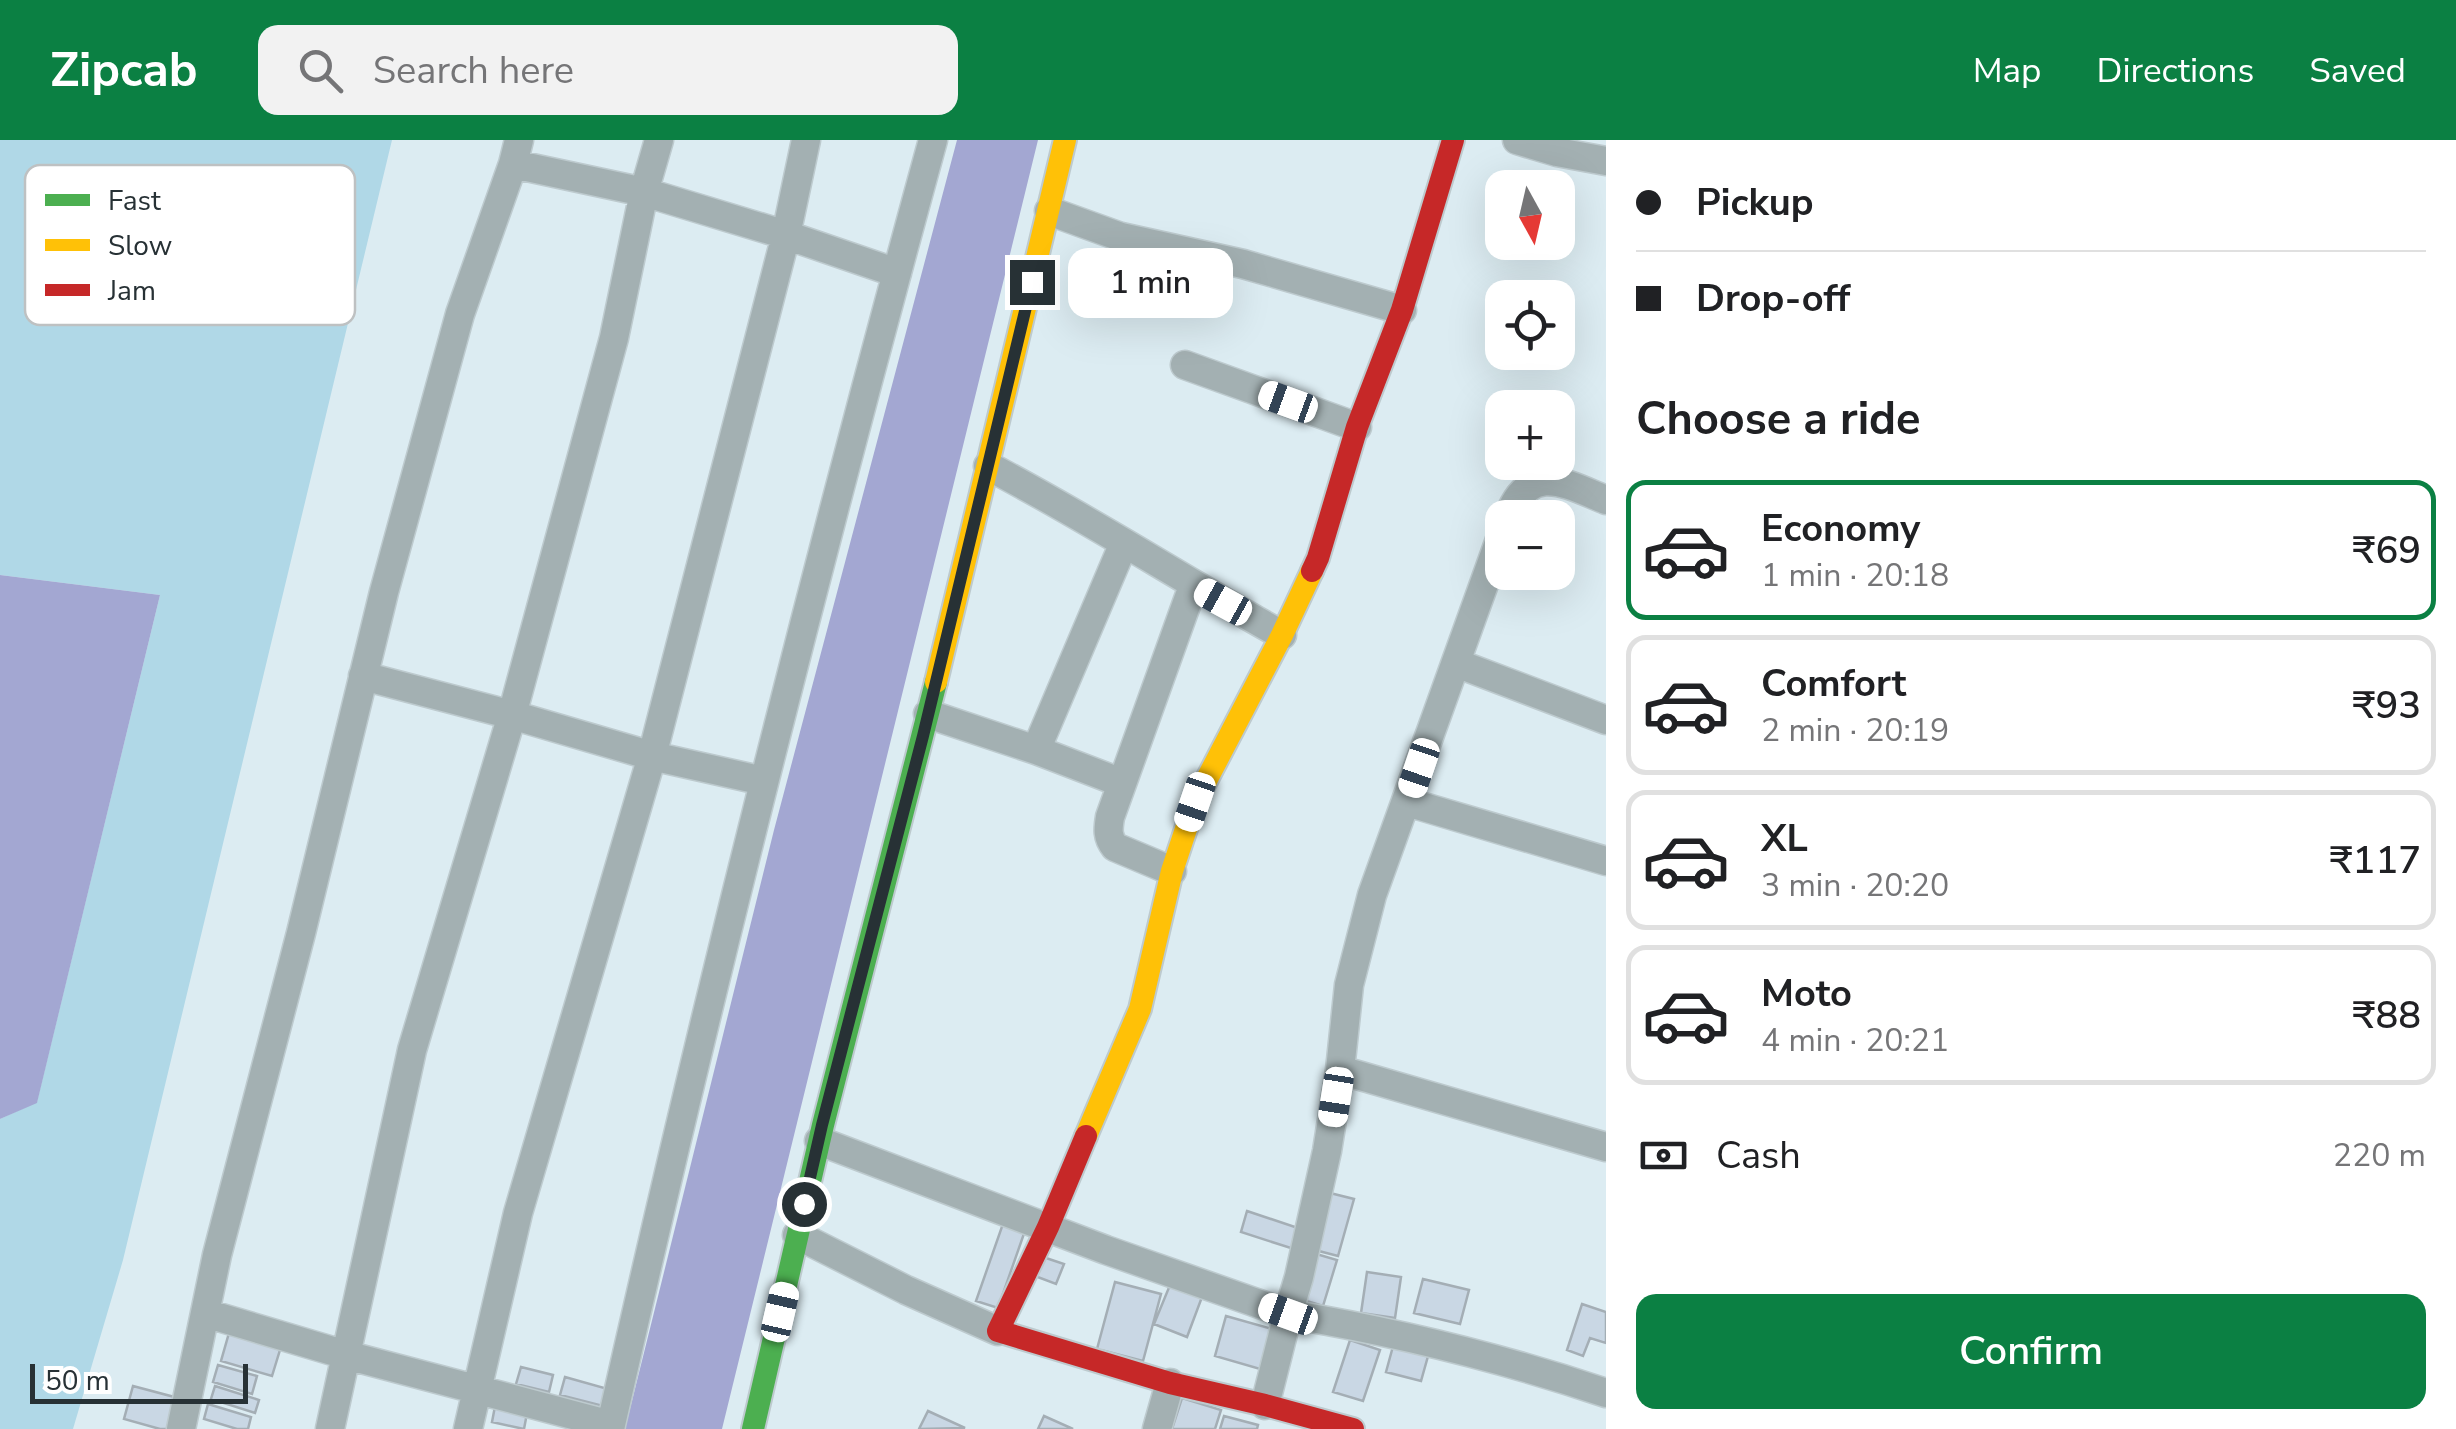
<!DOCTYPE html>
<meta charset="utf-8">
<style>
:root{--surface:#fff;--page:#f2f2f2;--text:#202124;--muted:#757577;--line:#e0e0e0;--accent:#0b8043}
body{margin:0;font-family:"Nunito Sans",sans-serif;background:var(--page);color:var(--text);height:100vh;display:flex;flex-direction:column;font-size:38px;white-space:nowrap}
*{box-sizing:border-box;margin:0}
p{font-size:32px;color:var(--muted)}
.icon{flex:none;width:55px;height:55px;fill:none;stroke:currentColor;stroke-width:2;stroke-linecap:round;stroke-linejoin:round}
.map{position:relative;flex:1;overflow:hidden}
.details{display:flex;flex-direction:column;background:var(--surface);width:850px}
.details>*{flex:none}
.guide{display:grid;align-content:center;height:220px;padding:0 30px;background:var(--surface)}
.needle{width:65px;rotate:172deg}
.tools{position:absolute;left:1485px;top:30px;display:grid;gap:20px}
.tools a{display:grid;place-items:center;width:90px;height:90px;border-radius:20px;background:var(--surface);box-shadow:0 10px 40px #0002;font-size:50px}
.scale{position:absolute;left:30px;bottom:25px;width:218px;box-sizing:border-box;padding-left:10px;border:5px solid #273135;border-top:0;font-size:28px;line-height:35px;white-space:nowrap;color:#273135;-webkit-text-stroke:8px #fff;paint-order:stroke}
.end{position:absolute;width:45px;height:45px;margin:-22px;border:12px solid #273135;background:#fff;box-shadow:0 0 0 5px #fff}
.from{border-radius:50%}
.bubble{position:absolute;height:70px;border-radius:20px;background:var(--surface);box-shadow:0 10px 40px #0002;font-size:32px;font-weight:600;line-height:70px;text-align:center}
.car{position:absolute;width:30px;height:60px;margin:-30px -15px;border-radius:12px;box-shadow:0 0 8px 2px #0007;background:linear-gradient(#fff 24%,#345 0 40%,#fff 0 76%,#345 0 86%,#fff 0)}
.guide b{display:flex;align-items:center;gap:35px;height:95px;font-size:38px}
.guide b+b{border-top:2px solid var(--line)}
.guide i{width:25px;height:25px;background:var(--text)}
ul{padding:0;list-style:none}
li{display:flex;align-items:center;gap:30px;height:140px;margin:0 20px 15px;padding:0 10px;border:5px solid var(--line);border-radius:20px}
li div{flex:1}
li b{display:block;font-size:38px}
li em{font-style:normal;font-weight:600}
li.active{border-color:var(--accent)}
li>.icon{width:90px;height:90px;stroke-width:1.5}
h2{padding:0 30px;font-size:45px;line-height:120px}
.pay{display:flex;align-items:center;gap:25px;height:110px;padding:0 30px;font-size:38px}
.pay p{margin-inline-start:auto}
.action{display:flex;gap:20px;margin-top:auto;padding:20px 30px}
.action a{flex:1;height:115px;border-radius:20px;background:var(--accent);color:#fff;font-size:40px;font-weight:600;line-height:115px;text-align:center}
header{display:flex;align-items:center;gap:60px;box-sizing:border-box;height:140px;padding:0 50px;background:var(--accent);color:#fff}
header strong{font-size:48px}
nav{display:flex;gap:55px;margin-inline-start:auto;font-size:35px}
.search{width:700px;height:90px;background:var(--page);display:flex;align-items:center;gap:25px;box-sizing:border-box;padding:0 35px;border-radius:20px;color:var(--muted);font-size:38px}
main{display:flex;flex:1;min-height:0}
.map>svg:first-child{display:block}
.green{fill:#b0d8e7}
.water{fill:#a3a7d2}
.building{fill:#c9d7e4;stroke:#a4aeb5;stroke-width:2.5}
.lines{fill:none;stroke-linecap:round;stroke-linejoin:round}
.street-casing{stroke:#bdcace;stroke-width:31}
.fast-casing{stroke:#bdcace;stroke-width:26}
.slow-casing{stroke:#bdcace;stroke-width:26}
.jam-casing{stroke:#bdcace;stroke-width:26}
.street{stroke:#a3b0b2;stroke-width:28}
.fast{stroke:#4caf50;stroke-width:22}
.slow{stroke:#ffc107;stroke-width:22}
.jam{stroke:#c62828;stroke-width:22}
.route{stroke:#273135;stroke-width:12}
.key{fill:#fff;stroke:#bec1c2;stroke-width:2.5}
.key-label{font-size:28px;fill:#273135}
</style>
<header>
<strong>Zipcab</strong>
<div class="search"><svg class="icon" aria-label="search" viewBox="0 0 24 24"><circle cx="10" cy="10" r="6"/><path d="M15 15l6 6"/></svg>Search here</div>
<nav><a>Map</a><a>Directions</a><a>Saved</a></nav>
</header>
<main>
<div class="map">
<svg width="1606" height="1289" viewBox="0 0 1606 1289">
<rect width="100%" height="100%" fill="#dcecf2"/>
<path class="green" d="M 0,0 L 392,0 L 123,1120 L 73,1289 L 0,1289 L 0,979 L 37,962 L 160,455 L 0,435 Z"/>
<path class="water" d="M 957,0 L 1038,0 L 722,1289 L 625,1289 L 774,690 Z
M 0,435 L 160,455 L 37,963 L 0,979 Z"/>
<path class="building" d="M 1330,1053 L 1354,1059 L 1338,1116 L 1315,1110 Z
M 1247,1071 L 1304,1090 L 1297,1110 L 1241,1092 Z
M 1005,1078 L 1027,1085 L 998,1168 L 976,1161 Z
M 1313,1113 L 1337,1120 L 1323,1166 L 1300,1159 Z
M 1043,1117 L 1064,1124 L 1056,1144 L 1035,1136 Z
M 1367,1132 L 1401,1137 L 1395,1178 L 1361,1173 Z
M 1423,1139 L 1469,1150 L 1460,1184 L 1414,1173 Z
M 1115,1142 L 1161,1154 L 1143,1221 L 1097,1209 Z
M 1170,1145 L 1202,1157 L 1187,1197 L 1154,1184 Z
M 1582,1164 L 1606,1172 L 1606,1203 L 1590,1198 L 1583,1216 L 1567,1210 Z
M 1226,1176 L 1279,1191 L 1267,1231 L 1215,1216 Z
M 231,1186 L 283,1200 L 272,1236 L 221,1221 Z
M 1395,1199 L 1430,1209 L 1421,1241 L 1386,1232 Z
M 1350,1200 L 1380,1210 L 1363,1261 L 1333,1252 Z
M 218,1225 L 257,1236 L 252,1254 L 213,1242 Z
M 521,1227 L 553,1235 L 549,1252 L 516,1244 Z
M 565,1237 L 608,1249 L 603,1266 L 560,1255 Z
M 133,1246 L 178,1258 L 169,1289 L 160,1289 L 124,1279 Z
M 215,1246 L 259,1260 L 255,1273 L 211,1259 Z
M 1182,1258 L 1221,1270 L 1215,1289 L 1172,1289 Z
M 496,1261 L 528,1268 L 524,1289 L 492,1282 Z
M 208,1264 L 251,1277 L 248,1289 L 237,1289 L 204,1279 Z
M 928,1271 L 965,1288 L 919,1289 Z
M 1044,1276 L 1073,1289 L 1038,1289 Z
M 1224,1276 L 1258,1285 L 1257,1289 L 1220,1289 Z"/>
<g class="lines">
<g class="street-casing">
<path id="street" d="M 1517,0 L 1557,12 L 1606,21
M 513,24 L 644,52 L 786,95 L 897,133
M 1049,71 L 1121,97 L 1243,124 L 1402,170
M 1185,225 L 1357,287
M 988,326 C 1088,378 1183,440 1282,495
M 1508,378 C 1529,321 1565,343 1606,360
M 1502,394 L 1372,755 L 1349,845 L 1340,930 L 1327,1011 L 1299,1137 L 1288,1174 C 1396,1192 1502,1218 1606,1253
M 1456,523 L 1606,580
M 363,536 L 512,575 L 652,616 L 764,641
M 928,574 L 1036,610 L 1122,643
M 1036,610 L 1124,403
M 1407,662 L 1606,721
M 1172,731 L 1115,707 C 1107,697 1108,689 1110,677 L 1193,446
M 1340,930 L 1606,1007
M 819,1001 L 1106,1110 L 1288,1174 L 1265,1265
M 797,1095 L 906,1150 L 998,1191
M 205,1173 L 346,1215 L 611,1285
M 181,1289 L 217,1115 L 301,793 L 384,452 L 460,174 L 513,24 L 519,0
M 330,1289 L 412,910 L 512,575 L 614,198 L 644,52 L 659,0
M 468,1289 L 518,1073 L 652,616 L 786,95 L 806,0
M 610,1289 C 707,857 816,427 933,0
M 1157,1289 L 1170,1243"/>
</g>
<g class="fast-casing">
<path id="fast" d="M 753,1289 L 823,985 L 936,542"/>
</g>
<g class="slow-casing">
<path id="slow" d="M 936,542 L 1065,0
M 1086,996 L 1140,869 L 1172,731 L 1195,662 L 1282,495 L 1312,431"/>
</g>
<g class="jam-casing">
<path id="jam" d="M 1312,431 L 1318,418 L 1357,287 L 1402,170 L 1453,0
M 1086,996 L 1048,1087 L 998,1191 L 1170,1243 L 1265,1265 L 1353,1289"/>
</g>
<use href="#street" class="street"/>
<use href="#fast" class="fast"/>
<use href="#slow" class="slow"/>
<use href="#jam" class="jam"/>
</g>
<g class="lines">
<path class="route" d="M 804,1064 L 822,985 L 923,596 L 1032,142"/>
</g>
<rect x="25" y="25" width="330" height="160" rx="15" class="key"/>
<rect x="45" y="54" width="45" height="12" fill="#4caf50"/>
<rect x="45" y="99" width="45" height="12" fill="#ffc107"/>
<rect x="45" y="144" width="45" height="12" fill="#c62828"/>
<g class="key-label">
<text x="108" y="70">Fast</text>
<text x="108" y="115">Slow</text>
<text x="108" y="160">Jam</text>
</g>
</svg>
<div class="tools">
<a><svg class="needle" viewBox="-14 -14 28 28"><path d="M0-13l5 13h-10z" fill="#e53935"/><path d="M0 13l5-13h-10z" fill="#757577"/></svg></a>
<a><svg class="icon" aria-label="locate" viewBox="0 0 24 24"><circle cx="12" cy="12" r="6"/><path d="M12 2v4M12 18v4M2 12h4M18 12h4"/></svg></a>
<a>+</a>
<a>−</a>
</div>
<div class="scale">50 m</div>
<i class="end from" style="left:804px;top:1064px"></i>
<i class="end" style="left:1032px;top:142px"></i>
<div class="bubble" style="left:1068px;top:108px;width:165px">1 min</div>
<i class="car" style="left:1288px;top:262px;rotate:290deg"></i>
<i class="car" style="left:1223px;top:462px;rotate:299deg"></i>
<i class="car" style="left:1419px;top:628px;rotate:199deg"></i>
<i class="car" style="left:1195px;top:662px;rotate:199deg"></i>
<i class="car" style="left:1336px;top:957px;rotate:189deg"></i>
<i class="car" style="left:780px;top:1172px;rotate:13deg"></i>
<i class="car" style="left:1288px;top:1174px;rotate:290deg"></i>
</div>
<section class="details">
<div class="guide">
<b><i class="from"></i>Pickup</b>
<b><i></i>Drop-off</b>
</div>
<h2>Choose a ride</h2>
<ul>
<li class="active"><svg class="icon" aria-label="car" viewBox="0 0 24 24"><path d="M5 17H2v-5l4-1 3-4h7l3 4 3 1v5h-3M9 17h6M6 11h13"/><circle cx="7" cy="17" r="2"/><circle cx="17" cy="17" r="2"/></svg><div><b>Economy</b><p>1 min · 20:18</p></div><em>₹69</em></li>
<li><svg class="icon" aria-label="car" viewBox="0 0 24 24"><path d="M5 17H2v-5l4-1 3-4h7l3 4 3 1v5h-3M9 17h6M6 11h13"/><circle cx="7" cy="17" r="2"/><circle cx="17" cy="17" r="2"/></svg><div><b>Comfort</b><p>2 min · 20:19</p></div><em>₹93</em></li>
<li><svg class="icon" aria-label="car" viewBox="0 0 24 24"><path d="M5 17H2v-5l4-1 3-4h7l3 4 3 1v5h-3M9 17h6M6 11h13"/><circle cx="7" cy="17" r="2"/><circle cx="17" cy="17" r="2"/></svg><div><b>XL</b><p>3 min · 20:20</p></div><em>₹117</em></li>
<li><svg class="icon" aria-label="car" viewBox="0 0 24 24"><path d="M5 17H2v-5l4-1 3-4h7l3 4 3 1v5h-3M9 17h6M6 11h13"/><circle cx="7" cy="17" r="2"/><circle cx="17" cy="17" r="2"/></svg><div><b>Moto</b><p>4 min · 20:21</p></div><em>₹88</em></li>
</ul>
<div class="pay"><svg class="icon" aria-label="cash" viewBox="0 0 24 24"><path d="M3 7h18v10H3z"/><circle cx="12" cy="12" r="2"/></svg>Cash<p>220 m</p></div>
<div class="action"><a>Confirm</a></div>
</section>
</main>
